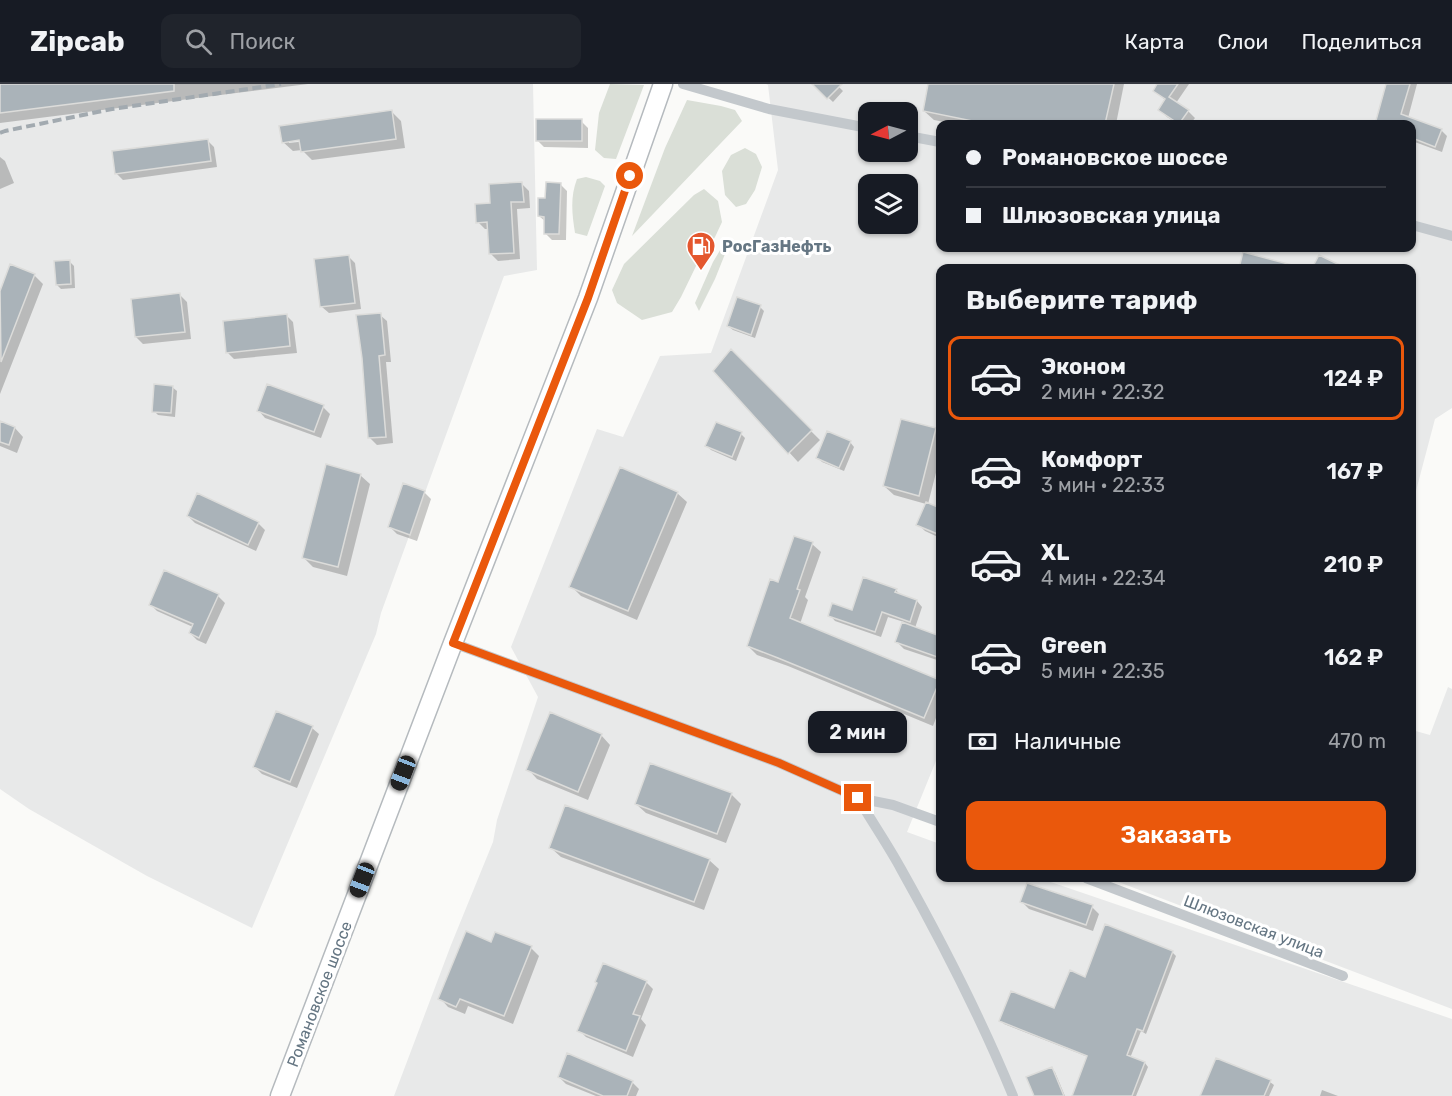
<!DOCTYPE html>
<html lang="ru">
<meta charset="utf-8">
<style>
:root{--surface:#171b24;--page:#20242c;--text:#f1f3f6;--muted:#9ea1a6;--line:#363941;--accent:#ea580c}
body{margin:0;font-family:Rubik,sans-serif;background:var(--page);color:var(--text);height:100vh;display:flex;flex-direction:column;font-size:22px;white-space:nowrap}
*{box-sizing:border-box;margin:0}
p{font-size:20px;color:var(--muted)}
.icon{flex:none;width:33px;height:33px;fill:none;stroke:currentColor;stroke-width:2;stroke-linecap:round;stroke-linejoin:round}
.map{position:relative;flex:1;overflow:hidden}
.drawer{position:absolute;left:936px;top:180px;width:480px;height:618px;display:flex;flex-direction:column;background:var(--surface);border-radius:12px;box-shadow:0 2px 4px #0004}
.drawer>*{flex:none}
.banner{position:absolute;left:936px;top:36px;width:480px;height:132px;border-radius:12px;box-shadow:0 2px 4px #0004;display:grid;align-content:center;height:132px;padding:0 30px;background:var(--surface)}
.needle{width:39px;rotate:264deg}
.controls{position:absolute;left:858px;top:18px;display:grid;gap:12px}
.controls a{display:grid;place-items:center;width:60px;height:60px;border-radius:12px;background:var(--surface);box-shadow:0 2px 4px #0004;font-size:30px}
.end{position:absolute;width:27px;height:27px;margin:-14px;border:8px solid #ea580c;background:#fff;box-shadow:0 0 0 3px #fff}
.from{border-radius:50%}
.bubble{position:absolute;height:42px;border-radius:12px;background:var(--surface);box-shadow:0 2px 4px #0004;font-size:20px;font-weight:600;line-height:42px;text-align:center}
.car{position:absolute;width:18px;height:36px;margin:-18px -9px;border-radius:8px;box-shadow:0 0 4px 2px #0007;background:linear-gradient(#222 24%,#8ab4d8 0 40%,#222 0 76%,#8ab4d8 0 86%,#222 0)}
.banner b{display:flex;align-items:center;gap:21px;height:57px;font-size:22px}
.banner b+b{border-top:2px solid var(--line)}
.banner i{width:15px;height:15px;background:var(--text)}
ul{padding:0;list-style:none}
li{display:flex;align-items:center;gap:18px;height:84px;margin:0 12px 9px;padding:0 18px;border:3px solid transparent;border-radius:12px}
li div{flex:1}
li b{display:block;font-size:22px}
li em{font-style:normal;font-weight:600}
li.current{border-color:var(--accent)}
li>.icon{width:54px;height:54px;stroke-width:1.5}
h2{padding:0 30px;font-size:27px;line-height:72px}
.pay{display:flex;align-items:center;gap:15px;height:66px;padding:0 30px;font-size:22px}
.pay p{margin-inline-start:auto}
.action{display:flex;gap:12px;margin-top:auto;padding:12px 30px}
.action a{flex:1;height:69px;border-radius:12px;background:var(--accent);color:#fff;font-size:24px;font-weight:600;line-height:69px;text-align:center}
header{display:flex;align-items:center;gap:36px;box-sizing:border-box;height:84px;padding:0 30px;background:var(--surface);border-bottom:2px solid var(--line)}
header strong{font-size:28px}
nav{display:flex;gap:33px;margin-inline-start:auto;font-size:21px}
.search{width:420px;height:54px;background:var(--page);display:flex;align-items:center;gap:15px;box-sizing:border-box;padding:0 21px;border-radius:12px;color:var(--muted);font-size:22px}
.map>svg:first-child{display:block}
.built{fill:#e8e9e9;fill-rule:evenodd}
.green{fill:#dadfd7}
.shadow{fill:#0003;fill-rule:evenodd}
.building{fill:#aab3b9;stroke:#dcdcda;stroke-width:1.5}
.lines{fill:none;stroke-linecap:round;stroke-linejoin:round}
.primary-casing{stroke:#b5babe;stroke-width:21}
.street{stroke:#c3c8cc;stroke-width:10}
.primary{stroke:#fff;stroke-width:18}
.rail{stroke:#a2aab0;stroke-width:4;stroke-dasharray:9 4.5;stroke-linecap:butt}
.route{stroke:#ea580c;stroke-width:8}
.labels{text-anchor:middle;stroke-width:6;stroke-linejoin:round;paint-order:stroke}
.poi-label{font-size:16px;font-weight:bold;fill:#657683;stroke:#fff;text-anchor:start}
.street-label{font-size:16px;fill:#657683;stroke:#fff}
</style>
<header>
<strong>Zipcab</strong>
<div class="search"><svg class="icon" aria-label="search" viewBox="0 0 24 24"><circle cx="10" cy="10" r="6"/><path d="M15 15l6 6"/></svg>Поиск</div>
<nav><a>Карта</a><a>Слои</a><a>Поделиться</a></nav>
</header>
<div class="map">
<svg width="1452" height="1012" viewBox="0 0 1452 1012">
<rect width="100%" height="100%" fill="#fafaf8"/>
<path class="built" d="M 0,0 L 533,0 L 537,186 L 504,192 L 381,529 L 376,550 L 252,844 L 147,792 L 29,725 L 0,705 Z
M 766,0 L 1452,0 L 1452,324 L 1435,335 L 1412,422 L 1412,184 L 940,184 L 940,667 L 907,748 L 940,760 L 940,794 L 1039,794 L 1452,935 L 1452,1012 L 394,1012 L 451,861 L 493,758 L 497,736 L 538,613 L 511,563 L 597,345 L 623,353 L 660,272 L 711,269 L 778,86 L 768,1 ZM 868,28 L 908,28 L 908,68 L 868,68 ZM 940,40 L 1412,40 L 1412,164 L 940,164 ZM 868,100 L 908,100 L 908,140 L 868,140 Z
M 1448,603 L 1452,605 L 1452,925 L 1108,794 L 1412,794 L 1412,646 L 1430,651 Z"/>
<path class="green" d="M 610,0 L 644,1 L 616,75 L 604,74 L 595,66 L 599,29 Z
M 687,16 L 721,22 L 735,26 L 742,37 L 632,152 L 665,64 Z
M 745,64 L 756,70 L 762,83 L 755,106 L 746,120 L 736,123 L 725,111 L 722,87 L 731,71 Z
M 586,93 L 600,97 L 605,102 L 587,152 L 575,149 C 572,130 570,113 577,95 Z
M 704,105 L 718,117 L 722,138 L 715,153 L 697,180 L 681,213 L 672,228 L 642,236 L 617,219 L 612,206 L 624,180 L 694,111 Z
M 722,163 L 725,170 L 715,195 L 699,227 L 695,219 L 713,178 Z"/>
<path class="shadow" d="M 0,0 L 308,0 L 0,39 Z
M 814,0 L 836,0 L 843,7 L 833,18 Z
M 930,0 L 1124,0 L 1116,40 L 954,40 L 934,36 L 924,27 Z
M 1159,0 L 1189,0 L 1176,19 L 1188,27 L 1195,34 L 1190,40 L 1178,40 L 1167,33 L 1160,26 L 1166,17 L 1155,7 Z
M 1388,0 L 1417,0 L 1408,34 L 1441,46 L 1447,52 L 1442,68 L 1412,57 L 1412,40 L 1376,40 Z
M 392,28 L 401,37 L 405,64 L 312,76 L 302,66 L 293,67 L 283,58 L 281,43 ZM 307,54 L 307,57 L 289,59 L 289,56 Z
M 581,37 L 588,44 L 588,64 L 544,63 L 537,56 Z
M 207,56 L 214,63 L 217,83 L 123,96 L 116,89 Z
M 0,73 L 5,77 L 14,99 L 0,105 Z
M 522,100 L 529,107 L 530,124 L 517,125 L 520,175 L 498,177 L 491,170 L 489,145 L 485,145 L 478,138 L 492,121 Z
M 560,100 L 567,107 L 566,156 L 552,156 L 545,149 L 546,138 L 539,132 L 547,116 Z
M 1245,170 L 1287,181 L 1291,184 L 1241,184 Z
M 348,172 L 355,179 L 361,225 L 329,229 L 322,223 Z
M 70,178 L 74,182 L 75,204 L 61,205 L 57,201 Z
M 11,182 L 34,191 L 43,200 L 0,310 L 0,211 Z
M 180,211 L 187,218 L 191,255 L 143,260 L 136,253 Z
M 760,223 L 764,227 L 755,254 L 733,246 L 728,242 Z
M 286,231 L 293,238 L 297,269 L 234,275 L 228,269 Z
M 380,231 L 387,237 L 391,278 L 386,278 L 393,359 L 377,361 L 370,354 Z
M 731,268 L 820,356 L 798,378 L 715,287 Z
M 172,303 L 177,307 L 175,333 L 158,331 L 154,327 Z
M 323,323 L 330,330 L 321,354 L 265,334 L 259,327 Z
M 902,337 L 936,346 L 940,351 L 940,373 L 928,420 L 940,425 L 940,454 L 925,447 L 918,440 L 926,420 L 894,411 L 884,402 Z
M 0,339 L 15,344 L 23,353 L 17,369 L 0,362 Z
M 741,350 L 745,354 L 736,377 L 711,366 L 707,362 Z
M 850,358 L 854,363 L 844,387 L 822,378 L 818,374 Z
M 360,391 L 370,400 L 347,492 L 313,483 L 304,474 Z
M 424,408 L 431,415 L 417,457 L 397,450 L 390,443 Z
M 677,409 L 687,418 L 637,536 L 581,512 L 571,502 Z
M 188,432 L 258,439 L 265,446 L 256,467 L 195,439 Z
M 812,460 L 821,468 L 805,513 L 808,516 L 800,540 L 939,598 L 940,599 L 940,623 L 933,642 L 788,582 L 757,571 L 748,562 L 779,500 Z
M 896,506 L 901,512 L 917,517 L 922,523 L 915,544 L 940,553 L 940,577 L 904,565 L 897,558 L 904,538 L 888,533 L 881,553 L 835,537 L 830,531 L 853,528 Z
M 218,512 L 225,519 L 206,560 L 197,556 L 190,549 L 193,543 L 157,527 L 150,520 Z
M 312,644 L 319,650 L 297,704 L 262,690 L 255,683 Z
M 601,651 L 610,661 L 588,716 L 537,695 L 528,685 Z
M 731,710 L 741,720 L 726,759 L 646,729 L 636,720 Z
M 551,764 L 709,776 L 719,785 L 704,826 L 561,773 Z
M 1022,818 L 1092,823 L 1099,830 L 1093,847 L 1029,825 Z
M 492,860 L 531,864 L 539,872 L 513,940 L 468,922 L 465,930 L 448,923 L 440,914 Z
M 1172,868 L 1176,872 L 1146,950 L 1141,947 L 1130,974 L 1145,979 L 1148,983 L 1136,1012 L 1073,1012 L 1088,973 L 1004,940 L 1000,936 L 1055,926 L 1086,895 Z
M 646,898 L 653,905 L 641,935 L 646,941 L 633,973 L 586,953 L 579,946 Z
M 1052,985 L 1055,988 L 1065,1012 L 1035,1012 Z
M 559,993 L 632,998 L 639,1005 L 636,1012 L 596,1012 L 566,1000 Z
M 1270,998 L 1274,1001 L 1269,1012 L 1202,1012 Z
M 1322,1006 L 1338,1012 L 1320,1012 Z"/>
<path class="building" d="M 0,0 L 174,0 L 174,7 L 0,29 Z
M 812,0 L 842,0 L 827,15 Z
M 928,0 L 1114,0 L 1105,40 L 987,40 L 923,27 Z
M 1157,0 L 1178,0 L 1169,13 L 1189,26 L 1179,40 L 1158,26 L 1165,15 L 1153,7 Z
M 1386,0 L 1410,0 L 1401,30 L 1442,45 L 1435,63 L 1412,54 L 1412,40 L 1375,40 Z
M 392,26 L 396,55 L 301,68 L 299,56 L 282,59 L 279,42 Z
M 536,35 L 582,35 L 582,57 L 536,57 Z
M 208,55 L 211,77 L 115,90 L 112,67 Z
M 522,98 L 524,118 L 511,118 L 514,169 L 489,170 L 487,138 L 476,139 L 475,120 L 490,119 L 489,100 Z
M 546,98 L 561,99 L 559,150 L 544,150 L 544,133 L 538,132 L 538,114 L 545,114 Z
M 1243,168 L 1292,181 L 1291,184 L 1239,184 Z
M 349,171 L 355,219 L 320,223 L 314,175 Z
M 1319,171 L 1346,184 L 1312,184 Z
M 70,176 L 71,200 L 56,201 L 54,177 Z
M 10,180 L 35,190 L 1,278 L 0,207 Z
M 180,209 L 185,248 L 135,253 L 131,215 Z
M 737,213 L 761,221 L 751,251 L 727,242 Z
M 381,229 L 385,271 L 379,272 L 386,353 L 368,354 L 362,274 L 356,231 Z
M 287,230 L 290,262 L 226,269 L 223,237 Z
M 731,265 L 812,346 L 788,370 L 713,287 Z
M 154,300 L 173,302 L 171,329 L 152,328 Z
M 267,300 L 324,321 L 314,348 L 257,327 Z
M 901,335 L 936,344 L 919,412 L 883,402 Z
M 0,337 L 15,343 L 9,361 L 0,358 Z
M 716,338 L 742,348 L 732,373 L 705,362 Z
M 827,347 L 851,357 L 839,384 L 816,374 Z
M 326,380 L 361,390 L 338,483 L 302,474 Z
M 620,383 L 678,408 L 628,527 L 569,503 Z
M 403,399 L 425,407 L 410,451 L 388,443 Z
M 197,409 L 259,438 L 248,461 L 187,432 Z
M 926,418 L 940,424 L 940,451 L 916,441 Z
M 794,452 L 813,458 L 797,505 L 800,506 L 790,534 L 940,596 L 924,634 L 778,574 L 747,562 L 770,495 L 778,498 Z
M 164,486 L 219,510 L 199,554 L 189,549 L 193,540 L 149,521 Z
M 863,493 L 897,505 L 895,508 L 917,516 L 910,538 L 882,528 L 875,548 L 828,532 L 832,519 L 852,526 Z
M 902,538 L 940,552 L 940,574 L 895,558 Z
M 276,627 L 313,642 L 290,698 L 253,683 Z
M 550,628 L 602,650 L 578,708 L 526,686 Z
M 650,679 L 732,709 L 717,750 L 635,720 Z
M 565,721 L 710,775 L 694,818 L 549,764 Z
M 1027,799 L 1093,821 L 1086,841 L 1020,818 Z
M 1105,840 L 1173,867 L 1143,947 L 1137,945 L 1127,971 L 1145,978 L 1132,1012 L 1072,1012 L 1087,972 L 999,937 L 1011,907 L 1054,924 L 1070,886 L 1085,893 Z
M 466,847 L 491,858 L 495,848 L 532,862 L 504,932 L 460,915 L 456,923 L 438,915 Z
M 603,879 L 647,897 L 633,930 L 640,932 L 626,967 L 577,947 L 597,899 L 595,898 Z
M 567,969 L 633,997 L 627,1012 L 603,1012 L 558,993 Z
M 1216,974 L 1271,996 L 1264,1012 L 1200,1012 Z
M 1052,983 L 1064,1012 L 1034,1012 L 1026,993 Z"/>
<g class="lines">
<g class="primary-casing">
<path id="primary" d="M 280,1012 L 453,559 L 588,214 L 663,0"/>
</g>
<path class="street" d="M 683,0 L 769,25 L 868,44
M 908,52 L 940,58
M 1412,141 L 1452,152
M 453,559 L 779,679 L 858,714 L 893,721 L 940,738
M 858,714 C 872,738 888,761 901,785 C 942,858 981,934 1013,1012
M 1086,794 L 1343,892"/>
<use href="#primary" class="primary"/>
<path class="rail" d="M 0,49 L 5,47 L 112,25 L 281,0"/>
</g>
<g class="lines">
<path class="route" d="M 630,92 L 588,214 L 453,559 L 779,679 L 858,714"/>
</g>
<defs>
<g id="fuel-pin" transform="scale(1.5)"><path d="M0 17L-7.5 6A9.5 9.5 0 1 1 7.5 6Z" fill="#e4572e" stroke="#fff"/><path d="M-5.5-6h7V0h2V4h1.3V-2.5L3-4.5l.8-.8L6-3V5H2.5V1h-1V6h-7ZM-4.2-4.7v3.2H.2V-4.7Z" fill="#fff"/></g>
</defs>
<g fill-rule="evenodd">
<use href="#fuel-pin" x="701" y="162"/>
</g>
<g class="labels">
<g class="poi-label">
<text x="722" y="168">РосГазНефть</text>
</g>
<g class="street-label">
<text transform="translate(1254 842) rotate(21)" y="6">Шлюзовская улица</text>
<text transform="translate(319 910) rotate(-69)" y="6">Романовское шоссе</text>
</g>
</g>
</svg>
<div class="controls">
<a><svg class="needle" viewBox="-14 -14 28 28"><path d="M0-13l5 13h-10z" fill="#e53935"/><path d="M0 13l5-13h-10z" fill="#9ea1a6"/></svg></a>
<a><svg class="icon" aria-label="layers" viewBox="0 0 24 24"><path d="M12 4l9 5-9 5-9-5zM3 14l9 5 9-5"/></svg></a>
</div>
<i class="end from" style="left:630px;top:92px"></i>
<i class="end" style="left:858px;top:714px"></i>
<div class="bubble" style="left:808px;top:627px;width:99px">2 мин</div>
<i class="car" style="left:403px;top:689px;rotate:201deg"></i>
<i class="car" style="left:362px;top:796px;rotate:201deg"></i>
<div class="banner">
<b><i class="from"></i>Романовское шоссе</b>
<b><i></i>Шлюзовская улица</b>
</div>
<section class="drawer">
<h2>Выберите тариф</h2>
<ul>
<li class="current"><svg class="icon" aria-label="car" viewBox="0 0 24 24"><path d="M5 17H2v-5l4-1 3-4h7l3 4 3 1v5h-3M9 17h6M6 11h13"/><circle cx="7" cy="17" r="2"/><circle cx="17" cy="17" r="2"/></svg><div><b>Эконом</b><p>2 мин · 22:32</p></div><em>124 ₽</em></li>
<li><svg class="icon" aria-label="car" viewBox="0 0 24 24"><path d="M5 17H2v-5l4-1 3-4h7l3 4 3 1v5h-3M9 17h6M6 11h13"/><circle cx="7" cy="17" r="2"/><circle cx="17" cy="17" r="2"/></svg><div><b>Комфорт</b><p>3 мин · 22:33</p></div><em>167 ₽</em></li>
<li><svg class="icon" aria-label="car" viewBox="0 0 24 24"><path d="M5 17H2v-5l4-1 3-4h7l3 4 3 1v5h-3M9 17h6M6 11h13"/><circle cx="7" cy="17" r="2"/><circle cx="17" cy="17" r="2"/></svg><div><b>XL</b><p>4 мин · 22:34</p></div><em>210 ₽</em></li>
<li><svg class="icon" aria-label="car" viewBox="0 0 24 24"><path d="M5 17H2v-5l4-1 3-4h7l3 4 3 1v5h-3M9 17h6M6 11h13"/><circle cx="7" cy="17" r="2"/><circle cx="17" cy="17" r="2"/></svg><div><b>Green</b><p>5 мин · 22:35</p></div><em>162 ₽</em></li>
</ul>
<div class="pay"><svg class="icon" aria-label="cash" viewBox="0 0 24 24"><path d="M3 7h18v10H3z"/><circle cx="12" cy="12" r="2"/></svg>Наличные<p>470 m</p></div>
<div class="action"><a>Заказать</a></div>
</section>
</div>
